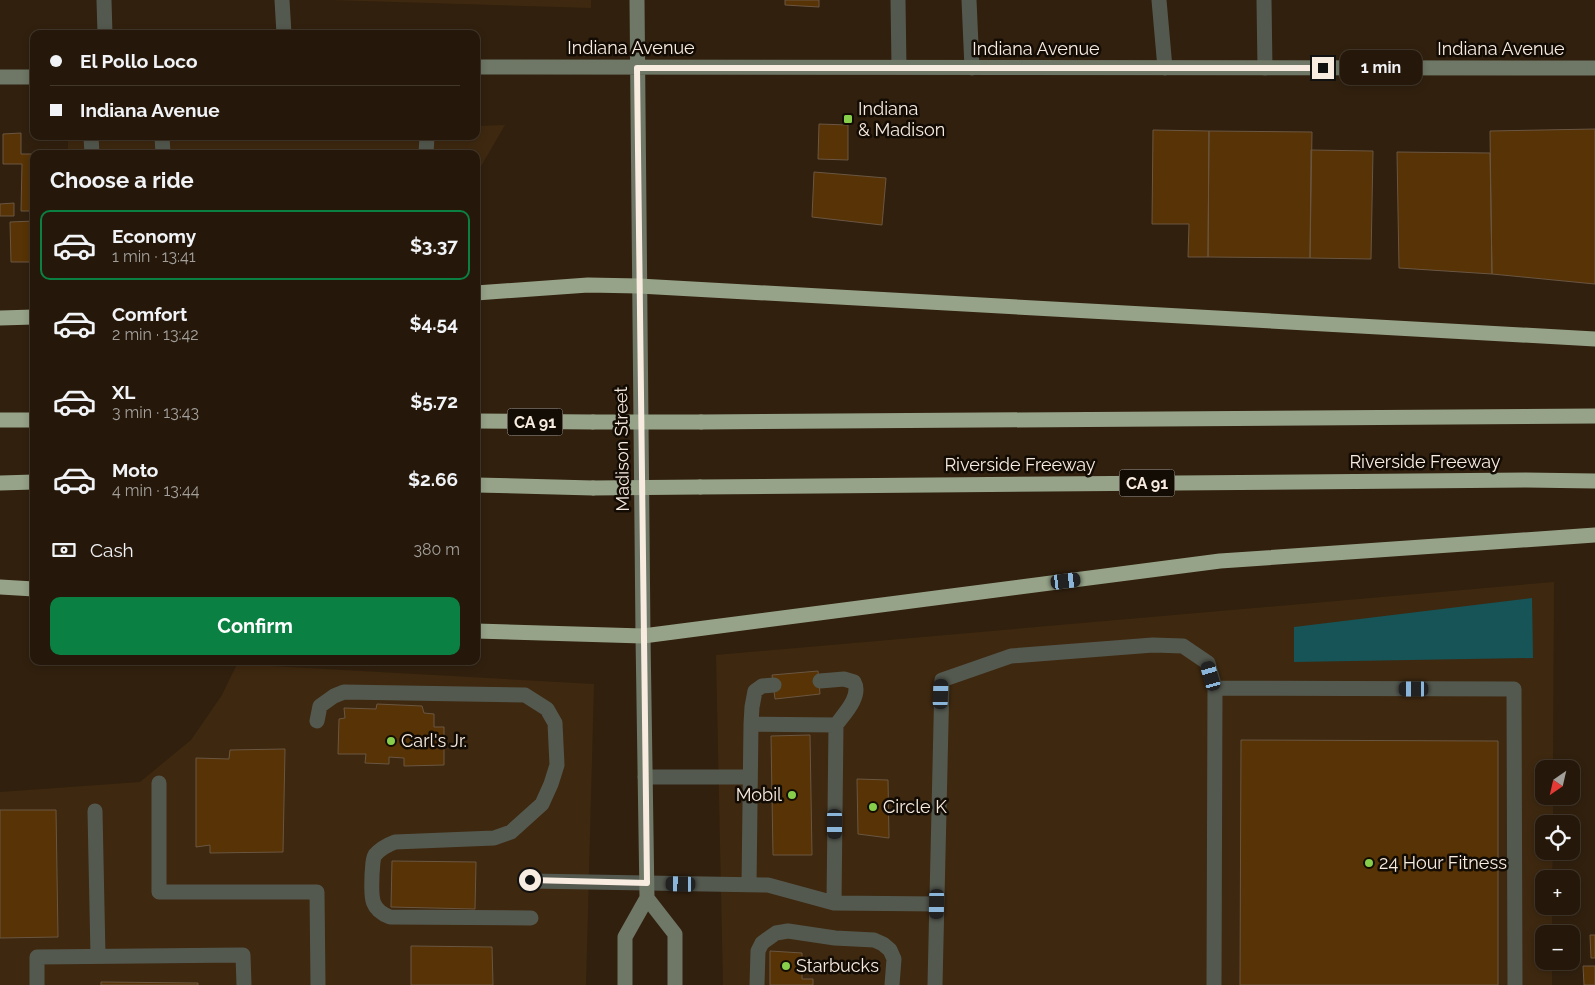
<!DOCTYPE html>
<meta charset="utf-8">
<style>
:root{--surface:#25180a;--page:#2d2113;--text:#f1f3f6;--muted:#a3a09c;--line:#42372b;--accent:#0b8043}
body{margin:0;font-family:Raleway,sans-serif;background:var(--page);color:var(--text);height:100vh;display:flex;flex-direction:column;font-size:19px;white-space:nowrap}
*{box-sizing:border-box;margin:0}
p{font-size:16px;color:var(--muted)}
.icon{flex:none;width:28px;height:28px;fill:none;stroke:currentColor;stroke-width:2;stroke-linecap:round;stroke-linejoin:round}
.map{position:relative;flex:1;overflow:hidden}
.drawer{position:absolute;left:30px;top:150px;width:450px;height:515px;display:flex;flex-direction:column;background:var(--surface);border-radius:10px;box-shadow:0 2px 8px #0003,0 0 0 1px var(--line)}
.drawer>*{flex:none}
.banner{position:absolute;left:30px;top:30px;width:450px;height:110px;border-radius:10px;box-shadow:0 2px 8px #0003,0 0 0 1px var(--line);display:grid;align-content:center;height:110px;padding:0 20px;background:var(--surface)}
.needle{width:32px;rotate:214deg}
.controls{position:absolute;left:1535px;top:760px;display:grid;gap:10px}
.controls a{display:grid;place-items:center;width:45px;height:45px;border-radius:10px;background:var(--surface);box-shadow:0 2px 8px #0003,0 0 0 1px var(--line);font-size:25px}
.end{position:absolute;width:22px;height:22px;margin:-11px;border:6px solid #f8ebe0;background:#111;box-shadow:0 0 0 2px #111}
.from{border-radius:50%}
.bubble{position:absolute;height:35px;border-radius:10px;background:var(--surface);box-shadow:0 2px 8px #0003,0 0 0 1px var(--line);font-size:16px;font-weight:700;line-height:35px;text-align:center}
.car{position:absolute;width:15px;height:30px;margin:-15px -8px;border-radius:6px;box-shadow:0 0 4px 1px #0007;background:linear-gradient(#222 24%,#8ab4d8 0 40%,#222 0 76%,#8ab4d8 0 86%,#222 0)}
.banner b{display:flex;align-items:center;gap:18px;height:48px;font-size:19px}
.banner b+b{border-top:1px solid var(--line)}
.banner i{width:12px;height:12px;background:var(--text)}
ul{padding:0;list-style:none}
li{display:flex;align-items:center;gap:15px;height:70px;margin:0 10px 8px;padding:0 10px;border:2px solid transparent;border-radius:10px}
li div{flex:1}
li b{display:block;font-size:19px}
li em{font-style:normal;font-weight:700}
li.on{border-color:var(--accent)}
li>.icon{width:45px;height:45px;stroke-width:1.5}
h2{padding:0 20px;font-size:22px;line-height:60px}
.pay{display:flex;align-items:center;gap:12px;height:55px;padding:0 20px;font-size:19px}
.pay p{margin-inline-start:auto}
.primary-button{display:flex;gap:10px;margin-top:auto;padding:10px 20px}
.primary-button a{flex:1;height:58px;border-radius:10px;background:var(--accent);color:#fff;font-size:20px;font-weight:700;line-height:58px;text-align:center}
.map>svg:first-child{display:block}
.built{fill:#3e2810}
.water{fill:#165457}
.building{fill:#573305;stroke:#6a5642}
.lines{fill:none;stroke-linecap:round;stroke-linejoin:round}
.lane{stroke:#54594f;stroke-width:15}
.secondary{stroke:#6f7766;stroke-width:15}
.highway{stroke:#96a388;stroke-width:15}
.highway-bridge{stroke:#96a388;stroke-width:15}
.route{stroke:#f8ebe0;stroke-width:6}
.poi-dot{fill:#87cf4a;stroke:#130c05;stroke-width:2}
.labels{text-anchor:middle;stroke-width:5;stroke-linejoin:round;paint-order:stroke}
.shield{fill:#130c05;stroke:#b3a89e;stroke-width:1}
.shield-label{font-size:16px;font-weight:bold;fill:#f8ebe0}
.street-label{font-size:18px;fill:#f8ebe0;stroke:#130c05}
.poi-label{font-size:18px;fill:#f8ebe0;stroke:#130c05;text-anchor:start}
</style>
<div class="map">
<svg width="1595" height="985" viewBox="0 0 1595 985">
<rect width="100%" height="100%" fill="#31200e"/>
<path class="built" d="M 329,0 L 591,0 L 591,8 Z
M 505,125 L 476,175 L 476,154 L 68,154 L 68,136 L 476,136 L 476,126 Z
M 1554,582 L 1553,769 L 1544,769 L 1544,796 L 1553,796 L 1553,824 L 1544,824 L 1544,851 L 1553,851 L 1552,879 L 1544,879 L 1544,906 L 1552,906 L 1552,934 L 1544,934 L 1544,961 L 1552,961 L 1552,985 L 723,985 L 716,655 Z
M 237,664 L 594,684 L 586,985 L 0,985 L 0,792 L 140,782 L 191,740 L 222,695 Z"/>
<path class="water" d="M 1532,598 L 1533,658 L 1294,662 L 1294,627 Z"/>
<path class="building" d="M 785,0 L 819,0 L 819,7 L 785,5 Z
M 819,124 L 848,125 L 848,160 L 818,159 Z
M 1595,129 L 1595,284 L 1492,274 L 1490,131 Z
M 1153,130 L 1209,131 L 1208,257 L 1188,257 L 1189,224 L 1152,224 Z
M 1209,131 L 1312,132 L 1310,258 L 1208,257 Z
M 21,133 L 21,154 L 34,154 L 34,211 L 21,211 L 22,164 L 3,164 L 3,134 Z
M 1311,150 L 1373,151 L 1371,259 L 1310,258 Z
M 1397,152 L 1490,153 L 1492,274 L 1399,268 Z
M 814,172 L 886,178 L 882,225 L 812,217 Z
M 14,203 L 14,216 L 0,216 L 0,204 Z
M 34,221 L 34,262 L 11,262 L 10,222 Z
M 818,671 L 820,694 L 775,699 L 772,675 Z
M 377,704 L 422,706 L 424,713 L 434,714 L 434,727 L 444,727 L 444,765 L 404,766 L 404,758 L 389,757 L 389,764 L 365,763 L 366,754 L 338,754 L 339,719 L 345,718 L 344,708 L 376,709 Z
M 810,735 L 812,855 L 773,855 L 771,736 Z
M 1241,740 L 1498,741 L 1498,985 L 1240,985 Z
M 285,749 L 283,852 L 210,853 L 210,845 L 196,847 L 196,758 L 229,759 L 230,750 Z
M 857,779 L 888,780 L 889,838 L 858,834 Z
M 0,810 L 56,810 L 58,937 L 0,938 Z
M 392,861 L 476,862 L 475,909 L 391,907 Z
M 1590,935 L 1595,935 L 1595,958 L 1591,958 Z
M 411,946 L 492,947 L 493,985 L 411,985 Z
M 770,951 L 802,953 L 802,979 L 813,979 L 813,985 L 770,985 Z
M 1583,966 L 1595,966 L 1595,985 L 1584,985 Z
M 101,982 L 198,983 L 198,985 L 101,985 Z"/>
<g class="lines">
<path class="lane" d="M 104,0 L 105,34
M 282,0 L 284,34
M 898,0 L 899,67
M 969,0 L 972,68
M 1159,0 L 1165,68
M 1264,0 L 1265,68
M 91,136 L 92,154
M 162,136 L 163,154
M 426,154 L 427,136
M 820,681 L 844,679 L 854,682 C 862,696 844,714 836,725
M 1215,688 L 1514,689 L 1515,985
M 317,721 L 320,706 L 334,696 L 344,692 L 525,695 L 547,709 L 555,723 L 557,765 L 551,784 L 542,804 L 511,832 L 494,838 L 395,842 C 387,845 381,848 375,855 C 372,860 373,868 372,874 C 372,894 368,909 390,917 L 531,918
M 751,724 L 752,707 L 755,691 L 762,686 L 774,685
M 645,777 L 750,777
M 159,783 L 159,892 L 317,892 L 318,985
M 95,811 L 98,956
M 530,881 L 768,885 L 834,903 L 937,904
M 749,885 L 751,724 L 836,725 L 834,903
M 37,985 L 37,957 L 243,955 L 244,985
M 757,985 L 758,951 L 762,943 L 776,933 L 788,931 L 835,938 L 874,940 L 883,944 L 890,950 L 894,959 L 892,985
M 935,985 L 942,680 L 1011,656 L 1153,645 L 1183,646 L 1208,663 L 1215,688 L 1214,985"/>
<path class="secondary" d="M 476,67 L 1595,68
M 0,77 L 34,77
M 647,898 L 675,934 L 675,985
M 625,985 L 625,937 L 647,898 L 643,636 L 637,0"/>
<path class="highway" d="M 476,293 L 588,285 L 639,286 L 1595,339
M 0,318 L 34,317
M 0,420 L 34,420
M 476,421 L 593,422
M 701,422 L 1595,416
M 0,483 L 34,482
M 476,485 L 593,488
M 700,487 L 1526,480 L 1595,481
M 0,587 L 34,589
M 476,631 L 643,636 L 1220,561 L 1595,535"/>
<path class="highway-bridge" d="M 593,422 L 701,422
M 593,488 L 700,487"/>
</g>
<g class="lines">
<path class="route" d="M 530,880 L 647,883 L 637,68 L 1323,68"/>
</g>
<g class="poi-dot">
<rect x="843" y="114" width="10" height="10" rx="2.5"/>
<circle cx="391" cy="741" r="5"/>
<circle cx="792" cy="795" r="5"/>
<circle cx="873" cy="807" r="5"/>
<circle cx="1369" cy="863" r="5"/>
<circle cx="786" cy="966" r="5"/>
</g>
<g class="labels">
<g class="shield">
<rect x="507.5" y="408.5" width="55" height="27" rx="4"/>
<rect x="1119.5" y="469.5" width="55" height="27" rx="4"/>
</g>
<g class="shield-label">
<text x="535" y="428">CA 91</text>
<text x="1147" y="489">CA 91</text>
</g>
<g class="street-label">
<text x="631" y="54">Indiana Avenue</text>
<text x="1036" y="55">Indiana Avenue</text>
<text x="1501" y="55">Indiana Avenue</text>
<text transform="translate(622 449) rotate(-91)" y="6">Madison Street</text>
<text x="1425" y="468">Riverside Freeway</text>
<text x="1020" y="471">Riverside Freeway</text>
</g>
<g class="poi-label">
<text x="858" y="115">Indiana<tspan x="858" dy="21">&amp; Madison</tspan></text>
<text x="401" y="747">Carl's Jr.</text>
<text x="782" y="801" text-anchor="end">Mobil</text>
<text x="883" y="813">Circle K</text>
<text x="1379" y="869">24 Hour Fitness</text>
<text x="796" y="972">Starbucks</text>
</g>
</g>
</svg>
<div class="controls">
<a><svg class="needle" viewBox="-14 -14 28 28"><path d="M0-13l5 13h-10z" fill="#e53935"/><path d="M0 13l5-13h-10z" fill="#a3a09c"/></svg></a>
<a><svg class="icon" aria-label="locate" viewBox="0 0 24 24"><circle cx="12" cy="12" r="6"/><path d="M12 2v4M12 18v4M2 12h4M18 12h4"/></svg></a>
<a>+</a>
<a>−</a>
</div>
<i class="end from" style="left:530px;top:880px"></i>
<i class="end" style="left:1323px;top:68px"></i>
<div class="bubble" style="left:1340px;top:50px;width:82px">1 min</div>
<i class="car" style="left:1066px;top:581px;rotate:83deg"></i>
<i class="car" style="left:1211px;top:676px;rotate:344deg"></i>
<i class="car" style="left:1414px;top:689px;rotate:270deg"></i>
<i class="car" style="left:941px;top:694px;rotate:2deg"></i>
<i class="car" style="left:835px;top:824px;rotate:180deg"></i>
<i class="car" style="left:681px;top:884px;rotate:271deg"></i>
<i class="car" style="left:937px;top:904px;rotate:181deg"></i>
<div class="banner">
<b><i class="from"></i>El Pollo Loco</b>
<b><i></i>Indiana Avenue</b>
</div>
<section class="drawer">
<h2>Choose a ride</h2>
<ul>
<li class="on"><svg class="icon" aria-label="car" viewBox="0 0 24 24"><path d="M5 17H2v-5l4-1 3-4h7l3 4 3 1v5h-3M9 17h6M6 11h13"/><circle cx="7" cy="17" r="2"/><circle cx="17" cy="17" r="2"/></svg><div><b>Economy</b><p>1 min · 13:41</p></div><em>$3.37</em></li>
<li><svg class="icon" aria-label="car" viewBox="0 0 24 24"><path d="M5 17H2v-5l4-1 3-4h7l3 4 3 1v5h-3M9 17h6M6 11h13"/><circle cx="7" cy="17" r="2"/><circle cx="17" cy="17" r="2"/></svg><div><b>Comfort</b><p>2 min · 13:42</p></div><em>$4.54</em></li>
<li><svg class="icon" aria-label="car" viewBox="0 0 24 24"><path d="M5 17H2v-5l4-1 3-4h7l3 4 3 1v5h-3M9 17h6M6 11h13"/><circle cx="7" cy="17" r="2"/><circle cx="17" cy="17" r="2"/></svg><div><b>XL</b><p>3 min · 13:43</p></div><em>$5.72</em></li>
<li><svg class="icon" aria-label="car" viewBox="0 0 24 24"><path d="M5 17H2v-5l4-1 3-4h7l3 4 3 1v5h-3M9 17h6M6 11h13"/><circle cx="7" cy="17" r="2"/><circle cx="17" cy="17" r="2"/></svg><div><b>Moto</b><p>4 min · 13:44</p></div><em>$2.66</em></li>
</ul>
<div class="pay"><svg class="icon" aria-label="cash" viewBox="0 0 24 24"><path d="M3 7h18v10H3z"/><circle cx="12" cy="12" r="2"/></svg>Cash<p>380 m</p></div>
<div class="primary-button"><a>Confirm</a></div>
</section>
</div>
